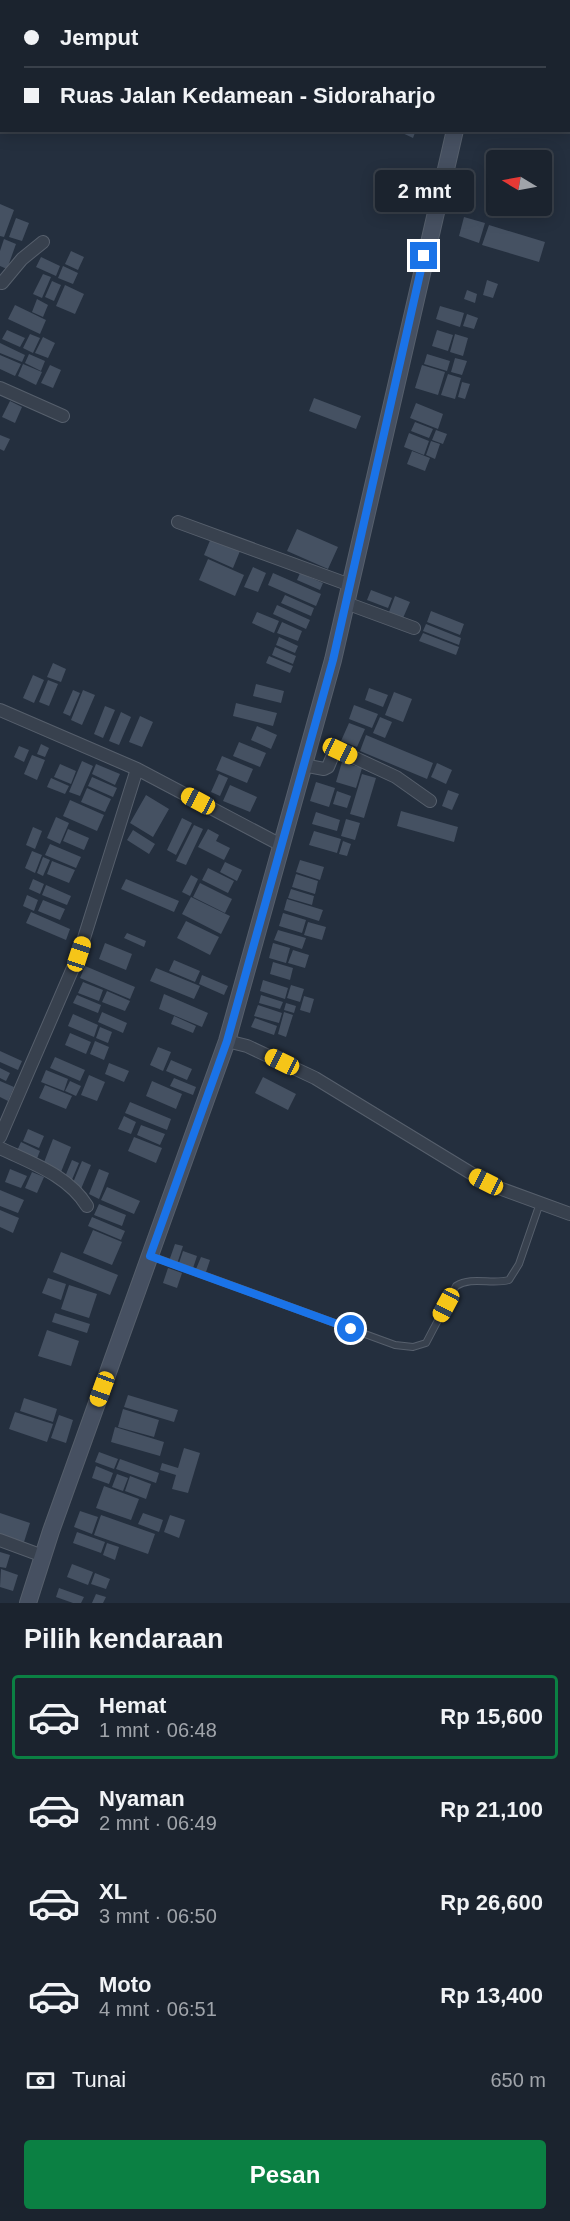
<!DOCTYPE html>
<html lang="id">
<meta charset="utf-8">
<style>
:root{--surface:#1b232e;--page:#282f3a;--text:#f1f3f6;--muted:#a0a4aa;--line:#39404a;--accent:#0b8043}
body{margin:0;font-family:Helvetica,sans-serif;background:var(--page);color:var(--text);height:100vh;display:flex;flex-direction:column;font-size:22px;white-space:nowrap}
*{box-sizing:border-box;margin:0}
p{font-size:20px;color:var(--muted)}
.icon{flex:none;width:33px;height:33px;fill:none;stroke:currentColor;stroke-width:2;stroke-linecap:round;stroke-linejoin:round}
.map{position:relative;height:1603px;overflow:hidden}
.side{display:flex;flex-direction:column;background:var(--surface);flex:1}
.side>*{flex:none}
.hud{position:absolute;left:0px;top:0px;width:570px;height:132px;box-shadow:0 3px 15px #0003,0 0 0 2px var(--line);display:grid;align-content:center;height:132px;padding:0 24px;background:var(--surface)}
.needle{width:39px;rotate:280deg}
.fabs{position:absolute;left:486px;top:150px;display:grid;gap:12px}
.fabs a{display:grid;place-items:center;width:66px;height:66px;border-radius:6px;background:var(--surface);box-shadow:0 3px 15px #0003,0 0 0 2px var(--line);font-size:30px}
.end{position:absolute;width:27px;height:27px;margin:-14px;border:8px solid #1a73e8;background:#fff;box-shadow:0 0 0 3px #fff}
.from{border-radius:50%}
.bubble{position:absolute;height:42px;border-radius:6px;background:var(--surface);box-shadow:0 3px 15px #0003,0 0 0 2px var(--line);font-size:20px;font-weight:600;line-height:42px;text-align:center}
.car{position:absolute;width:18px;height:36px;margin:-18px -9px;border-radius:8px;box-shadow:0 0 4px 2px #0007;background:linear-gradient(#f5c518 24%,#345 0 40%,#f5c518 0 76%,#345 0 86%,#f5c518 0)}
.hud b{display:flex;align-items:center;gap:21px;height:57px;font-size:22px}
.hud b+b{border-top:2px solid var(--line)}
.hud i{width:15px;height:15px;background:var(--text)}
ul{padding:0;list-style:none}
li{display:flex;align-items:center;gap:18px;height:84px;margin:0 12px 9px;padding:0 12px;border:3px solid transparent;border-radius:6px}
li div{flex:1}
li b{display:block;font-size:22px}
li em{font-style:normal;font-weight:600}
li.selected{border-color:var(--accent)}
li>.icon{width:54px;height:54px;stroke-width:1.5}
h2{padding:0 24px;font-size:27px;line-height:72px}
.pay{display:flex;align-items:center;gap:15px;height:66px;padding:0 24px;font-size:22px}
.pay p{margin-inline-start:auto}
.cta{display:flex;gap:12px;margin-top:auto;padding:12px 24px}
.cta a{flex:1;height:69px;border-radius:6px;background:var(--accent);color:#fff;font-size:24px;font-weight:600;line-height:69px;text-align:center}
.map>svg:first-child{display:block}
.building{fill:#455162}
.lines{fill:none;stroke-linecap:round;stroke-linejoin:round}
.service-casing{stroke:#565f6c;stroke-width:8}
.minor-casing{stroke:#565f6c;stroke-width:14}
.secondary-casing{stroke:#565f6c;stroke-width:18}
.service{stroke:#38414e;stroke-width:6}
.minor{stroke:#38414e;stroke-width:12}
.secondary{stroke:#465061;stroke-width:16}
.route{stroke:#1a73e8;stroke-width:8}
</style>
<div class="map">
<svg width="570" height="1603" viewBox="0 0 570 1603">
<rect width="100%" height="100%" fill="#242f3e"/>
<path class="building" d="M 396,130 L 416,130 L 413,138 Z
M 0,204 L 14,210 L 4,237 L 0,236 Z
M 464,217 L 485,223 L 479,243 L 459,236 Z
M 16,218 L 29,223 L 22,241 L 9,237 Z
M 489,225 L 545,242 L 539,262 L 482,245 Z
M 4,239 L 16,244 L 7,269 L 0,266 L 0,251 Z
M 71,251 L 84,257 L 78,270 L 65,264 Z
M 41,257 L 60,266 L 56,276 L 36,267 Z
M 63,266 L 78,273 L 73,284 L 58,278 Z
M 43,274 L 51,277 L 42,298 L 33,294 Z
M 487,280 L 498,284 L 493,298 L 483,295 Z
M 52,281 L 61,285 L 54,301 L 45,297 Z
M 65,285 L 84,294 L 75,314 L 56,306 Z
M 467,290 L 477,294 L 475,303 L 464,299 Z
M 37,299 L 48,305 L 43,317 L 32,312 Z
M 15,305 L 46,320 L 40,334 L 8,319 Z
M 440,306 L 464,313 L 460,327 L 436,319 Z
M 467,314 L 478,318 L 474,329 L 463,326 Z
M 7,330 L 25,338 L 20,347 L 2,339 Z
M 437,330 L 453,335 L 448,351 L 432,346 Z
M 30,334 L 40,338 L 33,353 L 23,348 Z
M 455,334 L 468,338 L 463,356 L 450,352 Z
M 43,337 L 55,343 L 48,358 L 35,353 Z
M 0,343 L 25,355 L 22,362 L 0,353 Z
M 29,354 L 45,361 L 41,371 L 25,363 Z
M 427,354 L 450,361 L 447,371 L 424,364 Z
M 0,355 L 21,364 L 15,376 L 0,369 Z
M 455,358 L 467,361 L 462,375 L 451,372 Z
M 23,364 L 42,372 L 36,385 L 18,376 Z
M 50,365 L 61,370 L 53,388 L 41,383 Z
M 422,365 L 445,372 L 438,395 L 415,388 Z
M 448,374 L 461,378 L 455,399 L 441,395 Z
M 462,382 L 470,384 L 465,399 L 458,397 Z
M 314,398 L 361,416 L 356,429 L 309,411 Z
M 10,401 L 22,407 L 15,423 L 2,417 Z
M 416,403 L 443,414 L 438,429 L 410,418 Z
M 415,422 L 433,429 L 429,438 L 411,431 Z
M 436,430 L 447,434 L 443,444 L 432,440 Z
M 409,433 L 429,441 L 424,455 L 404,447 Z
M 0,435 L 10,439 L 4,451 L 0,449 Z
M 431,441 L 440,444 L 435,459 L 426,455 Z
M 412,451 L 430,458 L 425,471 L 407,464 Z
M 297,529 L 338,547 L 328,569 L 287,551 Z
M 211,538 L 240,551 L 233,568 L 204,555 Z
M 208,559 L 244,575 L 235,596 L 199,580 Z
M 253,567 L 266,573 L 258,592 L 244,587 Z
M 273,573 L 321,594 L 316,606 L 268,585 Z
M 300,573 L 323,583 L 320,590 L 297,580 Z
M 371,590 L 392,598 L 388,608 L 367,600 Z
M 285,595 L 314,608 L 311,616 L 281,603 Z
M 395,596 L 410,602 L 403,618 L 389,612 Z
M 277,605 L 310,620 L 306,629 L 273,614 Z
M 431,611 L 464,624 L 460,635 L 427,622 Z
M 257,612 L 279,621 L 274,633 L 252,623 Z
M 282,622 L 302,631 L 298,641 L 277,633 Z
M 426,624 L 461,638 L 459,645 L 423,631 Z
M 423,633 L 459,647 L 456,655 L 419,641 Z
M 279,637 L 298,646 L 295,653 L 276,645 Z
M 275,647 L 296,656 L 293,664 L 272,655 Z
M 269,656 L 293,666 L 290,673 L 266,663 Z
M 53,663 L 66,669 L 61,682 L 47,677 Z
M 33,675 L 44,680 L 34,703 L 23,698 Z
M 48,680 L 58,684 L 49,706 L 39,702 Z
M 256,684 L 284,691 L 281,703 L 253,696 Z
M 369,688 L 388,695 L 383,707 L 365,700 Z
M 73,690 L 80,693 L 70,716 L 63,713 Z
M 83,690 L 95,695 L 82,725 L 71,720 Z
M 394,692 L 412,699 L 403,722 L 385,715 Z
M 236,703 L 277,713 L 273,726 L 233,716 Z
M 354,705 L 378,714 L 372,728 L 349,719 Z
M 105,706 L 115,710 L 103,738 L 94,734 Z
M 121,712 L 131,717 L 119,745 L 109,741 Z
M 140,716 L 153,722 L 142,747 L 129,742 Z
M 380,717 L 392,722 L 385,738 L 373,733 Z
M 349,723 L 365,729 L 357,747 L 341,741 Z
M 257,726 L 277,735 L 271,749 L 251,740 Z
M 366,735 L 433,763 L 427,779 L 360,751 Z
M 239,742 L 266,753 L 260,767 L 233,756 Z
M 41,744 L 49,748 L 45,757 L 37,754 Z
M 19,746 L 29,750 L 24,762 L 14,757 Z
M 32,755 L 45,760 L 37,780 L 24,774 Z
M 222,756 L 253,769 L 247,783 L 216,770 Z
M 82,761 L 93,766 L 80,796 L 69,792 Z
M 342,762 L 362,768 L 356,788 L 336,782 Z
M 437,763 L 452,770 L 446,784 L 431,777 Z
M 60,764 L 76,771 L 71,784 L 54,777 Z
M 96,764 L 120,774 L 115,785 L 92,774 Z
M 219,774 L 228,778 L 220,796 L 211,792 Z
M 362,774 L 376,778 L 364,818 L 350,814 Z
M 92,777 L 117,788 L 113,797 L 88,786 Z
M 51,778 L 69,786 L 65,794 L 47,787 Z
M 316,782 L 335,788 L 329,807 L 310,801 Z
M 230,785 L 257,797 L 250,812 L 223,801 Z
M 87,788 L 111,799 L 105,812 L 81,802 Z
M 448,790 L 459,794 L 452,810 L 442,806 Z
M 337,791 L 351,796 L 347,808 L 333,804 Z
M 146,795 L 169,809 L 153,837 L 130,823 Z
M 70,800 L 104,815 L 97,831 L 63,816 Z
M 401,811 L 458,827 L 454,842 L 397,826 Z
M 316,812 L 340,820 L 337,831 L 312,824 Z
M 56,817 L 69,823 L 60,844 L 47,838 Z
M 182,818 L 192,823 L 176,855 L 167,850 Z
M 346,819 L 360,823 L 355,840 L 341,836 Z
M 194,825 L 203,829 L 186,865 L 176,861 Z
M 33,827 L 42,831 L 35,849 L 26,845 Z
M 68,829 L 89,838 L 84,850 L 63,841 Z
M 208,829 L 219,835 L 216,841 L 230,848 L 224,860 L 198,847 Z
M 133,830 L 155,844 L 149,854 L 127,840 Z
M 314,831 L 341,839 L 337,853 L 309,845 Z
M 343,841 L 351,844 L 347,856 L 339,854 Z
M 50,844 L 81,857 L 76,868 L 45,855 Z
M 32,851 L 42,855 L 35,873 L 25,868 Z
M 43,857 L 50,860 L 43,876 L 37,873 Z
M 300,860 L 324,867 L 320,880 L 296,872 Z
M 52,861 L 75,870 L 69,883 L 47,874 Z
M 225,862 L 242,870 L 237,881 L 220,872 Z
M 208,868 L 234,881 L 228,893 L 202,880 Z
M 296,874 L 318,881 L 315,894 L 292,887 Z
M 191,875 L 198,879 L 190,896 L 182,892 Z
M 33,879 L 44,884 L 40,894 L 29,889 Z
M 126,879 L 179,901 L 174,912 L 121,889 Z
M 200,883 L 232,899 L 225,913 L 193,897 Z
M 46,885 L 71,896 L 67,905 L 42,895 Z
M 291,889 L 314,896 L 312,905 L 288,898 Z
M 27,895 L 38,900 L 34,911 L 23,906 Z
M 191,897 L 230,916 L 221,934 L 182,914 Z
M 287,899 L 323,910 L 319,921 L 284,910 Z
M 43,900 L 65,909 L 60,920 L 38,911 Z
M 31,912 L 70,929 L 66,940 L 26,923 Z
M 283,913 L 306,920 L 302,933 L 279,926 Z
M 186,921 L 219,937 L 210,955 L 177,938 Z
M 308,922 L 326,927 L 322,940 L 304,935 Z
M 278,930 L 306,938 L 302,949 L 274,940 Z
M 127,933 L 146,941 L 144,947 L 124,938 Z
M 105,943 L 132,954 L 126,970 L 99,959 Z
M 273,943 L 290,948 L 286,963 L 269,958 Z
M 293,950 L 309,955 L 305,968 L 288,963 Z
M 174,960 L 200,971 L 195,982 L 169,971 Z
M 273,962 L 293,968 L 290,980 L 270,974 Z
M 85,966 L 135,987 L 130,999 L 80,978 Z
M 156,968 L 200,986 L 194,999 L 150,981 Z
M 202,975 L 228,986 L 224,995 L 199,984 Z
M 263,980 L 288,988 L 285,999 L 260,991 Z
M 83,982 L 103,990 L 99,1001 L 78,993 Z
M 291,985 L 304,989 L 300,1002 L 287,998 Z
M 107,991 L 130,1001 L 125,1011 L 102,1002 Z
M 164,994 L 208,1013 L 202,1027 L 159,1009 Z
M 77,995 L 101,1005 L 98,1013 L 73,1003 Z
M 261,995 L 283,1002 L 280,1009 L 259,1003 Z
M 304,996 L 314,999 L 310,1013 L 300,1010 Z
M 286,1003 L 296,1006 L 294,1013 L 284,1010 Z
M 258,1005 L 282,1013 L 279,1023 L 254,1016 Z
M 102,1012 L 127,1023 L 123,1033 L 98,1022 Z
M 284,1012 L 293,1015 L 286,1037 L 278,1034 Z
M 73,1014 L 98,1025 L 94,1037 L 68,1026 Z
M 174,1016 L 196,1026 L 193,1033 L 171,1024 Z
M 255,1018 L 277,1026 L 274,1035 L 251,1027 Z
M 100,1027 L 112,1032 L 108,1043 L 96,1038 Z
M 70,1033 L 91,1042 L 86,1054 L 65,1045 Z
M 95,1041 L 109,1047 L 104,1060 L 90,1054 Z
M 158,1047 L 171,1052 L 163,1071 L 150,1065 Z
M 0,1051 L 22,1061 L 18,1070 L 0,1062 Z
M 55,1057 L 85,1070 L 80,1081 L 50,1068 Z
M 171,1060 L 192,1069 L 187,1080 L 166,1071 Z
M 109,1063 L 129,1071 L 124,1082 L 105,1074 Z
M 0,1068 L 10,1073 L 6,1081 L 0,1078 Z
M 46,1070 L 68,1079 L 64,1091 L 41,1082 Z
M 89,1075 L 105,1082 L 97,1101 L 81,1095 Z
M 263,1077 L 296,1094 L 288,1110 L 255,1093 Z
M 174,1078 L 196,1087 L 193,1095 L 170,1086 Z
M 0,1081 L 14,1087 L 8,1101 L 0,1097 Z
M 70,1081 L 81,1086 L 76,1096 L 65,1091 Z
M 152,1081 L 182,1094 L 176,1109 L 146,1096 Z
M 45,1085 L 72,1096 L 66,1109 L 39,1098 Z
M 130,1102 L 171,1119 L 167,1130 L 125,1113 Z
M 124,1116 L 136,1122 L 131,1134 L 118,1129 Z
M 141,1125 L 165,1134 L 160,1145 L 137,1135 Z
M 28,1129 L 44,1136 L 39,1148 L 23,1141 Z
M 134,1137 L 162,1148 L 156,1163 L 128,1151 Z
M 53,1139 L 71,1147 L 61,1172 L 43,1165 Z
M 21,1142 L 40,1151 L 36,1161 L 16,1153 Z
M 72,1160 L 79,1163 L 71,1182 L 64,1179 Z
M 82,1161 L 91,1165 L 81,1189 L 72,1185 Z
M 10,1169 L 27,1176 L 21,1188 L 5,1182 Z
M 99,1169 L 109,1173 L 99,1199 L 89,1194 Z
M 32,1172 L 44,1177 L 37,1193 L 25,1188 Z
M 107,1187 L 140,1201 L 134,1214 L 101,1200 Z
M 0,1190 L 24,1200 L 18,1213 L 0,1206 Z
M 99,1204 L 126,1215 L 122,1226 L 94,1215 Z
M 0,1210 L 19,1218 L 13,1233 L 0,1227 Z
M 92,1217 L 125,1231 L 121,1240 L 88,1226 Z
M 93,1230 L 122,1242 L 112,1265 L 83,1253 Z
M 175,1244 L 183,1246 L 177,1264 L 169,1261 Z
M 183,1251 L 197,1256 L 193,1268 L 179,1263 Z
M 61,1252 L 118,1275 L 110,1295 L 53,1272 Z
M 201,1257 L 210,1260 L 206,1272 L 196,1269 Z
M 168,1268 L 182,1273 L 177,1288 L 163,1283 Z
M 48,1278 L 66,1284 L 61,1300 L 42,1293 Z
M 69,1285 L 97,1294 L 89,1318 L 61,1309 Z
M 55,1313 L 90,1324 L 87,1333 L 52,1322 Z
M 47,1330 L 79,1341 L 71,1366 L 38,1356 Z
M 128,1395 L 178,1410 L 174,1422 L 124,1407 Z
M 24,1398 L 57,1409 L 53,1422 L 20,1411 Z
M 123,1409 L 159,1420 L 154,1437 L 118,1427 Z
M 15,1412 L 53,1424 L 47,1442 L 9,1429 Z
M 59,1415 L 73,1420 L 66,1443 L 51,1438 Z
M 115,1427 L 164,1442 L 160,1456 L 111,1442 Z
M 184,1448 L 200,1453 L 188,1493 L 172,1489 L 176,1475 L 160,1470 L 162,1463 L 178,1468 Z
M 99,1452 L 118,1459 L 114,1469 L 95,1462 Z
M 120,1459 L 159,1473 L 156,1483 L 116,1469 Z
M 96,1466 L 113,1473 L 109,1484 L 92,1478 Z
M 117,1474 L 128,1478 L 123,1491 L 112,1487 Z
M 130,1476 L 151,1484 L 146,1499 L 125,1491 Z
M 104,1486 L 139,1499 L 131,1520 L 96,1508 Z
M 80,1511 L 98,1517 L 92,1534 L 74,1527 Z
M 0,1513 L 30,1523 L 24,1542 L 0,1534 Z
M 143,1513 L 163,1520 L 159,1532 L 138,1524 Z
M 101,1515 L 155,1534 L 148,1554 L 94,1535 Z
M 170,1515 L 185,1520 L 179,1538 L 164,1532 Z
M 77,1532 L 105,1542 L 101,1553 L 73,1543 Z
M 107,1543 L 119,1547 L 115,1560 L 103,1555 Z
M 0,1552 L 10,1555 L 6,1568 L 0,1567 Z
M 72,1564 L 93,1572 L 88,1585 L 67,1577 Z
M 1,1569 L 18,1575 L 13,1591 L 0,1587 Z
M 95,1573 L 110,1579 L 106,1589 L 91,1584 Z
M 59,1588 L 84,1597 L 81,1603 L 73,1603 L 56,1597 Z
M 96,1594 L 106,1597 L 103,1603 L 92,1603 Z"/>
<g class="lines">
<g class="service-casing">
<path id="service" d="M 151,1256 L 395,1345 L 413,1347 L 426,1343 L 456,1286 C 472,1276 492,1285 509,1280 L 519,1264 L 540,1203"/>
</g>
<g class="minor-casing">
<path id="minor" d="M 2,283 L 22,259 L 43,242
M 0,388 L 63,416
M 178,522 L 350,585
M 346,603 L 414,628
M 0,710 L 137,769 L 281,845
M 303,765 L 324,769 L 328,767 L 333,755 L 340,751 L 396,777 L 430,801
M 227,1041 L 247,1046 L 315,1078 L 474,1175 L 499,1188 L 570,1214
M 0,1137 L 79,954 L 137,769
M 0,1148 C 31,1163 68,1175 87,1206
M 0,1540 L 43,1556"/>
</g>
<g class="secondary-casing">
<path id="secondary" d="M 486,2 L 486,0
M 28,1603 L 51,1531 L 227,1041 L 333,660 L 455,130"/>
</g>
<use href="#service" class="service"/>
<use href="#minor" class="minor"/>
<use href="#secondary" class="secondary"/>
</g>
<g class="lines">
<path class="route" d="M 351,1329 L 150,1256 L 227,1041 L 333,660 L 424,256"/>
</g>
</svg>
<div class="fabs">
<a><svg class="needle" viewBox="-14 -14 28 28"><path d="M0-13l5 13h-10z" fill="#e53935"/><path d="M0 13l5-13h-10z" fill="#a0a4aa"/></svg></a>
</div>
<i class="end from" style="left:351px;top:1329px"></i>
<i class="end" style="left:424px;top:256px"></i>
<div class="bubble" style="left:375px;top:170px;width:99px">2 mnt</div>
<i class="car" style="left:340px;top:751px;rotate:115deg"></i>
<i class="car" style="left:198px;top:801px;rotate:298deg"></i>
<i class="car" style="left:79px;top:954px;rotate:18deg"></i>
<i class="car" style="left:282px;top:1062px;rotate:296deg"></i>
<i class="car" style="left:486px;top:1182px;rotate:297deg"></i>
<i class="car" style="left:446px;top:1305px;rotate:208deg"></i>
<i class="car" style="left:102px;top:1389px;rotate:200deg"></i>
<div class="hud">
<b><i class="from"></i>Jemput</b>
<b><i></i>Ruas Jalan Kedamean - Sidoraharjo</b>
</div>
</div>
<section class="side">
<h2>Pilih kendaraan</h2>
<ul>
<li class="selected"><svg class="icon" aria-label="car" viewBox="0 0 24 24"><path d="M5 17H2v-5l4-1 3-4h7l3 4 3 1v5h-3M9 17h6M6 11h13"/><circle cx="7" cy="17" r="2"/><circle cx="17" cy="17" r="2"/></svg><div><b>Hemat</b><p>1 mnt · 06:48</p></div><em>Rp 15,600</em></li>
<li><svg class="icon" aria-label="car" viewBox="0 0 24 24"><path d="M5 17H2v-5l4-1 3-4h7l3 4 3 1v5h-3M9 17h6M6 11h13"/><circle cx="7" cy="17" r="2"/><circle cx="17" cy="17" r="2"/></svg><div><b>Nyaman</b><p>2 mnt · 06:49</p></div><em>Rp 21,100</em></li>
<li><svg class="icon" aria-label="car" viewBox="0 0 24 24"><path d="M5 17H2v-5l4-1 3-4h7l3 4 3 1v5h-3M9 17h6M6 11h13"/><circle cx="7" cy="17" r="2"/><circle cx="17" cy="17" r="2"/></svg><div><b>XL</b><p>3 mnt · 06:50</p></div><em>Rp 26,600</em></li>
<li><svg class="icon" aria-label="car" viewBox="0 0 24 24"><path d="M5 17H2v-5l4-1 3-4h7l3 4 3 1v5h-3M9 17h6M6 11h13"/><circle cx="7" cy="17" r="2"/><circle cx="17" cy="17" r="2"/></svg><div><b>Moto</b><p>4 mnt · 06:51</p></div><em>Rp 13,400</em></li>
</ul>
<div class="pay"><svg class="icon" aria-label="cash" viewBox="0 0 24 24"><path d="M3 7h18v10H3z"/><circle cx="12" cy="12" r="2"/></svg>Tunai<p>650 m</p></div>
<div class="cta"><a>Pesan</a></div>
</section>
